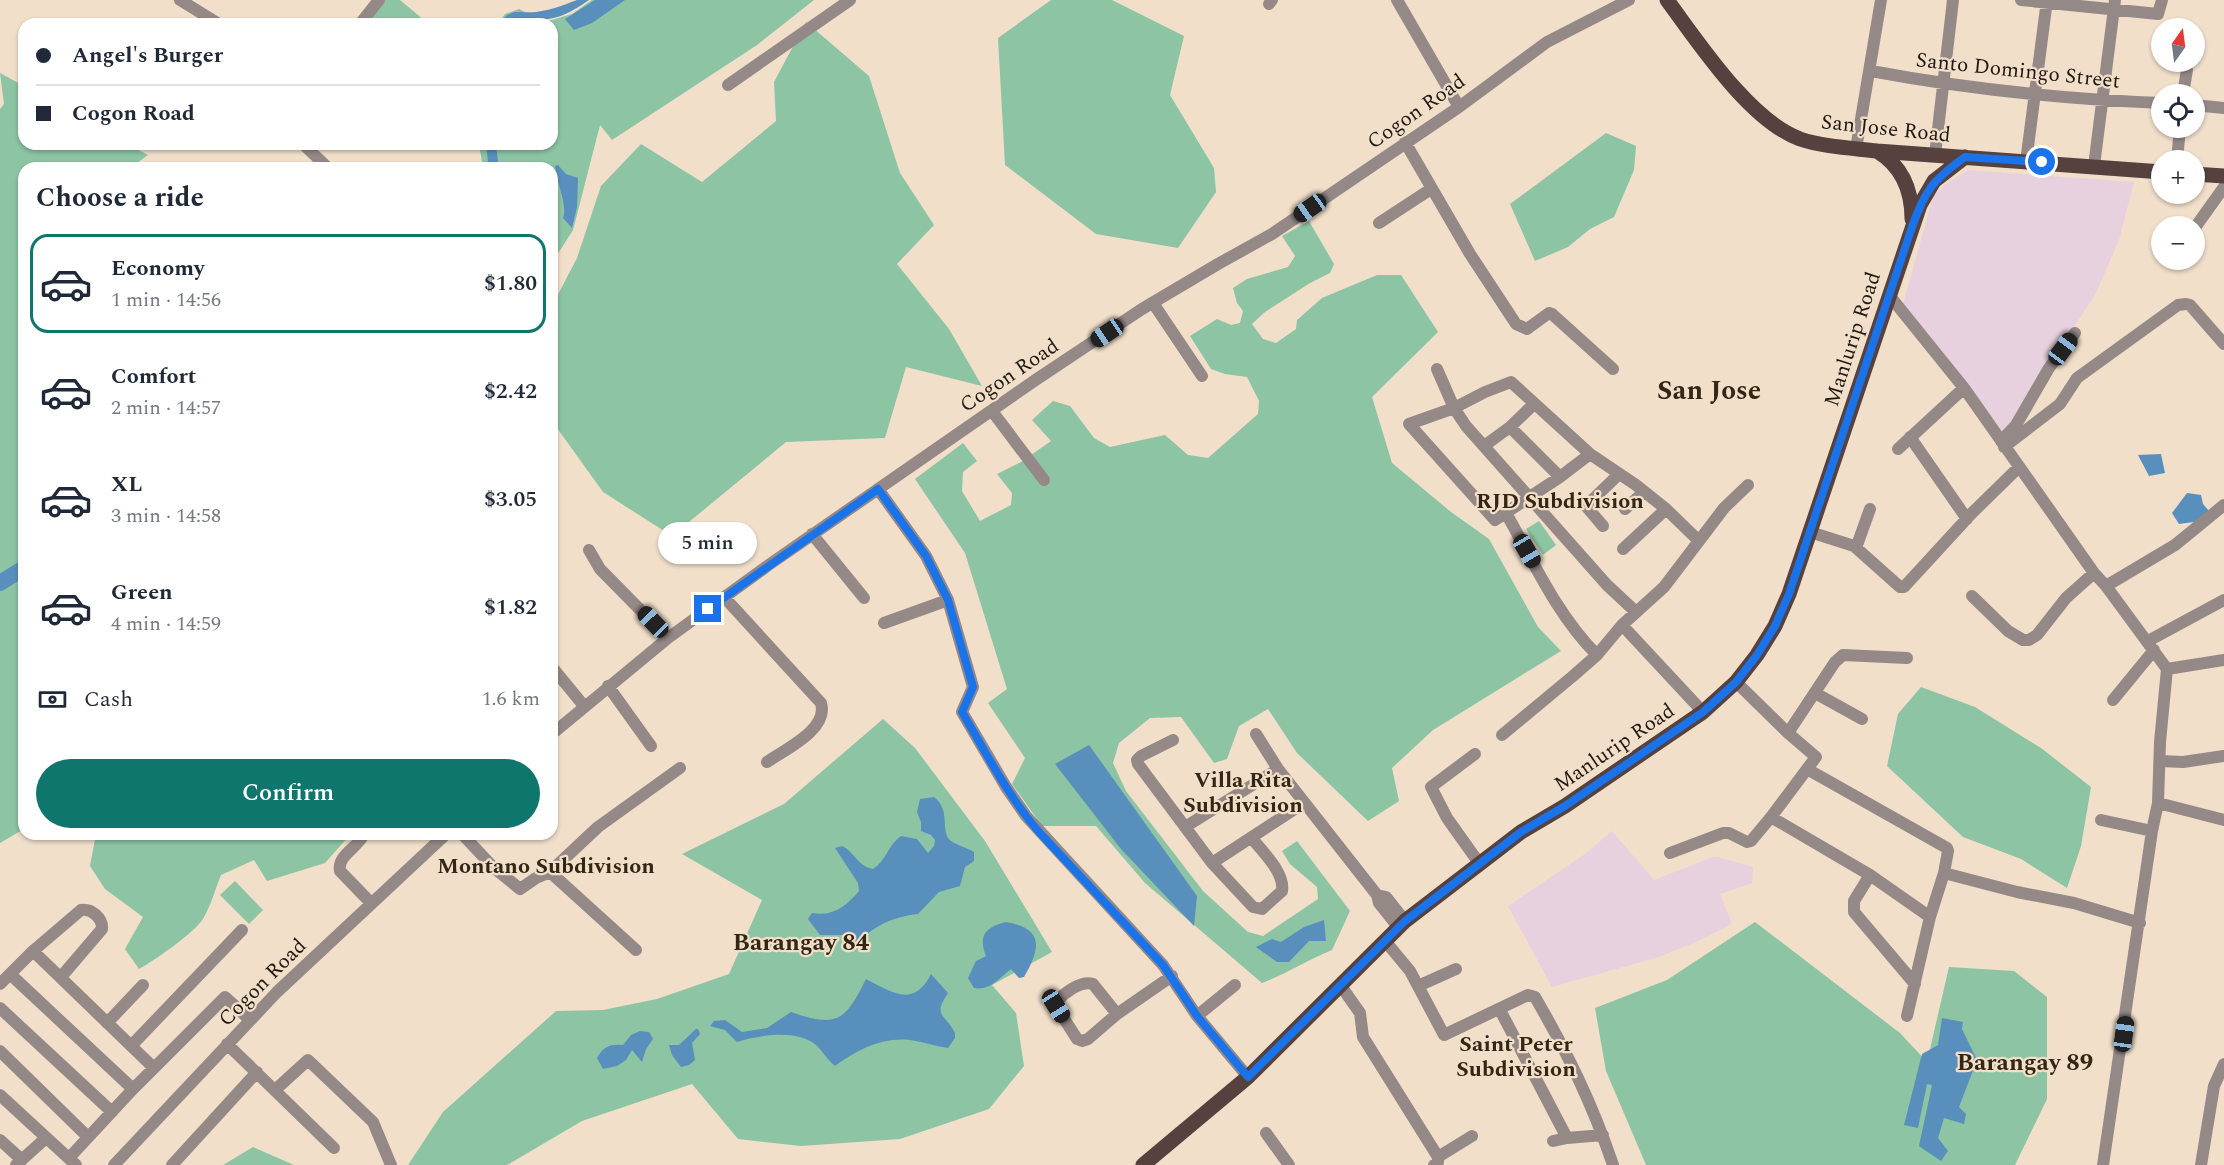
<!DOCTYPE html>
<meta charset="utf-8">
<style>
:root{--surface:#fff;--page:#f2f2f3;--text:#1f2937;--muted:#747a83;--line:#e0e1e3;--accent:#0f766e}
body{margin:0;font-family:Spectral,serif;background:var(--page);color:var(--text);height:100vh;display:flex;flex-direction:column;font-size:22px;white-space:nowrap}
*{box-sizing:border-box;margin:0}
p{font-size:20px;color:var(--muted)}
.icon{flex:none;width:33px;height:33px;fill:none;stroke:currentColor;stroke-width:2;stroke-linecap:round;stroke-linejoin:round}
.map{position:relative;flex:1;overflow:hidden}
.details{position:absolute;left:18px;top:162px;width:540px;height:678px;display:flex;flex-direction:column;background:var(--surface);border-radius:18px;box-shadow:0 2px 4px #0004}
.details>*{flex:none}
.top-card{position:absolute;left:18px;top:18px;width:540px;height:132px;border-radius:18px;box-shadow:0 2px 4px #0004;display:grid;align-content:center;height:132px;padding:0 18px;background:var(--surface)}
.needle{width:39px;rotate:14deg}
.buttons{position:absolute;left:2151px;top:18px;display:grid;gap:12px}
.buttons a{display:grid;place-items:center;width:54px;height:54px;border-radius:50%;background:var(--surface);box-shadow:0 2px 4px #0004;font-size:30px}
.end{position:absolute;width:27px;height:27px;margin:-14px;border:8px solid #1a73e8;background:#fff;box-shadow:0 0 0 3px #fff}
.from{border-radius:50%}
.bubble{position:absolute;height:42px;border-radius:21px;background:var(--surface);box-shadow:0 2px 4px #0004;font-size:20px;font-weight:600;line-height:42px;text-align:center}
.car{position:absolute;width:18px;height:36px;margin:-18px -9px;border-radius:8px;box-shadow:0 0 4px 2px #0007;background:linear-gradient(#222 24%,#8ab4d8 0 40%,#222 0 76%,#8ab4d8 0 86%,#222 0)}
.top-card b{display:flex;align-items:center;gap:21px;height:57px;font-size:22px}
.top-card b+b{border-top:2px solid var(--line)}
.top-card i{width:15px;height:15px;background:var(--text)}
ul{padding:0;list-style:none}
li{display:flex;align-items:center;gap:18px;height:99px;margin:0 12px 9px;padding:0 6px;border:3px solid transparent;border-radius:18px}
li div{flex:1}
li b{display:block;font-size:22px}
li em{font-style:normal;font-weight:600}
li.selected{border-color:var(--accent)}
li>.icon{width:54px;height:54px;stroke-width:1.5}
h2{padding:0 18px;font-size:27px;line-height:72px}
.pay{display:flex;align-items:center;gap:15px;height:66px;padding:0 18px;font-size:22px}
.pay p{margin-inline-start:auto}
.cta{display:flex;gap:12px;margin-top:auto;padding:12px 18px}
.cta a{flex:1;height:69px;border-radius:36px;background:var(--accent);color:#fff;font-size:24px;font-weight:600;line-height:69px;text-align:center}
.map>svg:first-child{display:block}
.education{fill:#e7d1de}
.green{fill:#8cc4a4}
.water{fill:#588fbd}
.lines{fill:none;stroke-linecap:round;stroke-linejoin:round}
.river{stroke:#588fbd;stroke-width:16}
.minor{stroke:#958988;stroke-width:12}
.major{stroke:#56413f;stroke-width:15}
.route{stroke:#1a73e8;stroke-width:8}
.labels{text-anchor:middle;stroke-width:4.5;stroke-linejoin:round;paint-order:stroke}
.street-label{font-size:21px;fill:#1f1911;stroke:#f1dfca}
.neighbourhood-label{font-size:22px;font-weight:bold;fill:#332615;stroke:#f1dfca}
.quarter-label{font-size:24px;font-weight:bold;fill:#332615;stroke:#f1dfca}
.district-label{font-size:27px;font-weight:bold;fill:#332615;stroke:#f1dfca}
</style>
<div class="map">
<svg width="2224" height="1165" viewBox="0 0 2224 1165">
<rect width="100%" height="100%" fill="#f1dfca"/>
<path class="education" d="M 1968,170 L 2134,182 L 2119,240 L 2095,295 L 2004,433 L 1903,304 L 1933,197 L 1944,185 Z
M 1612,831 L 1654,880 L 1713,857 L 1718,857 L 1753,867 L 1752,883 L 1720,894 L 1732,924 L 1696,942 L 1659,957 L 1552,987 L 1508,906 L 1585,854 Z"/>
<path class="green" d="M 382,0 L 400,0 L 424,20 L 422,24 L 365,24 Z
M 592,0 L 814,0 L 757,45 L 612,140 L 600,125 L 573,230 L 552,263 L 552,168 L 483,168 L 479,144 L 552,144 L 552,24 L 498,24 L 505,14 L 519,9 L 545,22 L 572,14 Z
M 1051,0 L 1112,0 L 1184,36 L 1170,95 L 1214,168 L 1216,192 L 1178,248 L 1096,234 L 1005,165 L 998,38 Z
M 806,22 L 869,76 L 900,173 L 934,225 L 897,264 L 949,329 L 982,386 L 906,367 L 885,438 L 786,442 L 672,536 L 603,492 L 552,421 L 552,306 L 577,258 L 601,186 L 641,144 L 702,182 L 776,121 L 774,82 Z
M 0,73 L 24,86 L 24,144 L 127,144 L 148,155 L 130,168 L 24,168 L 24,829 L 0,843 L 0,109 L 4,104 Z
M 1606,133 L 1636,146 L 1634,170 L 1614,217 L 1590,229 L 1568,247 L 1535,261 L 1510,204 Z
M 1309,221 L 1334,264 L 1330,273 L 1310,283 L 1265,312 L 1252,324 L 1263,339 L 1276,343 L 1296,329 L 1297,320 L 1322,298 L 1377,275 L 1401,275 L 1438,332 L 1372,397 L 1392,463 L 1451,512 L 1489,539 L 1538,627 L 1561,651 L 1433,730 L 1392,768 L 1399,801 L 1368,821 L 1297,753 L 1268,709 L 1239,726 L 1227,759 L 1214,763 L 1181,717 L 1150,718 L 1119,743 L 1113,763 L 1126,791 L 1203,891 L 1248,932 L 1263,936 L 1318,899 L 1317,887 L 1290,864 L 1282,851 L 1297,841 L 1350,911 L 1332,950 C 1307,960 1286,974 1262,983 L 1145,883 L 1096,826 L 1042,826 L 1012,784 L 1025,758 L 988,703 L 1007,689 L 965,553 L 915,479 L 963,443 L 977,461 L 963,472 L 962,491 L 980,521 L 1011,505 L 1012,493 L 997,474 L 1021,462 L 1051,441 L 1032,420 L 1053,401 L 1070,406 L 1094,438 L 1110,447 L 1165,435 L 1188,455 L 1208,458 L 1258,414 L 1259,401 L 1247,377 L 1225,374 L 1211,369 L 1190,336 L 1217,319 L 1231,325 L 1240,323 L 1243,311 L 1237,303 L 1233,288 L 1247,279 L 1288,267 L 1295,256 L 1282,236 Z
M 1539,521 L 1556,545 L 1543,555 L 1526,529 Z
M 1921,687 L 1975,707 L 2041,748 L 2091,787 L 2081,846 L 2067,888 L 2021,859 L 1963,837 L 1887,766 L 1898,714 Z
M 883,719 L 915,748 L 985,841 L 1052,952 L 992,985 L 1016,1013 L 1024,1066 L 989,1109 L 900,1139 L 801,1146 L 738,1139 L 692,1084 L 582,1121 L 507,1165 L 408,1165 L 443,1112 L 556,1011 L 603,1010 L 657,999 L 729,974 L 762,900 L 682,854 L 784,804 Z
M 96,834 L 347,834 L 349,836 L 325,863 L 267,881 L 254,860 L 221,875 C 215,890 211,905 203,919 C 194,933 154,961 139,969 L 125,949 L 143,917 L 105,889 L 90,866 Z
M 235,881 L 263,910 L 249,924 L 220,895 Z
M 1755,922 L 1900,1033 L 1927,1062 L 1949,967 L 2014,971 L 2047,997 L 2047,1099 L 2015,1165 L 1646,1165 L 1606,1071 L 1595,1008 L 1667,980 Z
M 253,1147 L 294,1165 L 223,1165 Z"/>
<path class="water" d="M 577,0 L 589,0 C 559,21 548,21 512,19 L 510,24 L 499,24 C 512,6 518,14 536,12 C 551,10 564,5 577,0 Z
M 595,0 L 625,0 L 592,23 L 574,30 L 565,19 Z
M 486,144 L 496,144 L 498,162 L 501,168 L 492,168 L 488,162 Z
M 558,165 L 566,174 L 578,178 L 577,207 L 572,228 L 563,218 C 568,206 556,180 555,166 Z
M 2161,454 L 2165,473 L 2149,476 L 2138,455 Z
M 2187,493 L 2201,495 L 2203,504 L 2210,512 L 2201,521 L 2179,524 L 2172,513 Z
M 1089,745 L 1197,896 L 1194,926 L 1121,849 L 1055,764 Z
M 934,797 C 952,811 939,832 951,841 C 957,845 967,848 974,852 L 974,861 L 965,867 L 960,886 L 939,892 L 918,914 C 893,917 874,925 857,944 L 843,935 L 820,935 L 808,919 L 812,913 C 833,917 846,906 859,891 L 858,883 L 835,848 L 842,846 C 855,852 857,866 873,869 C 886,861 888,845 901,836 L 917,839 L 928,853 L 934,846 L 935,840 L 931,835 L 921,831 L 921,822 L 917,812 L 920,799 Z
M 1324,920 L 1326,941 L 1309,941 L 1289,962 L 1277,962 L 1256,947 L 1272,939 L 1281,942 L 1304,927 Z
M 1006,922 C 1045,929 1040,949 1024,977 L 1019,978 L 1011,969 C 999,978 990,991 974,988 L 968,978 L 976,961 L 986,956 C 978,936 985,927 1006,922 Z
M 931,974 L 948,993 C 932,1017 945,1013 955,1033 L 955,1038 L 948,1048 C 935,1046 923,1042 910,1040 C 882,1037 857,1050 835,1066 C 827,1060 823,1051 816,1045 C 797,1029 759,1035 737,1042 L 725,1030 L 710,1026 L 714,1021 L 725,1020 L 742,1032 L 767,1028 L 791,1012 C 836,1028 845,1022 866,979 C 893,993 914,1008 931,974 Z
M 1942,1018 L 1963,1022 L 1962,1029 L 1977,1060 L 1959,1107 L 1966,1114 L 1964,1124 L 1944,1118 L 1938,1138 L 1948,1151 L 1941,1161 L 1919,1146 L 1932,1085 L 1927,1084 L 1918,1128 L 1904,1125 L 1922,1054 L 1938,1045 Z
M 696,1029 L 698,1029 L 700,1034 L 692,1043 L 695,1060 L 689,1065 L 681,1067 L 672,1055 L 669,1045 L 679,1045 Z
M 640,1031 L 649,1032 L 653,1039 L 646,1049 L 642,1062 L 632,1050 L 626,1060 L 617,1066 L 603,1069 L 597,1058 C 604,1046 610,1044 623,1045 L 631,1035 Z"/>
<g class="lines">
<path class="river" d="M 0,583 L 24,568"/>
<path class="minor" d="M 180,0 L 219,24
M 1397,0 L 1459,107
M 2021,0 L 2158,14 L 2162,0
M 1269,4 L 1272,0
M 360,24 L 379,0
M 1871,71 C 1967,89 2064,99 2162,103
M 728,85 L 850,0
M 2183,94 L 2187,70
M 2194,105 L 2224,108
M 1405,142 L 1470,254 L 1516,324 L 1527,329 L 1549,313 L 1552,314 L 1613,369
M 303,144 L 328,168
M 1856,149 L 1881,0
M 1935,155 L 1953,0
M 2177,160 L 2180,128
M 2026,162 L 2047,0
M 2094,166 L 2115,0
M 1379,223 L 1431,189
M 2194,229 L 2224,187
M 1889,295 L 1964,388 L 2094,573 L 2106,586 L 2167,669 L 2160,742 L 2158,803 L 2152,831 L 2103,1165
M 1153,303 L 1202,376
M 1437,369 L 1454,408 L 1466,426 L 1607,585 L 1636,612
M 992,411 L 1044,480
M 1510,427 L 1560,477
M 1910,437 L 1967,519
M 2001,441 L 2016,425 L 2049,368 L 2075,333
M 1484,446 L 1510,427 L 1534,404
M 2004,447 L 2060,404 L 2077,378 L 2178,305 L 2186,304 L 2190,305 L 2224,344
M 1898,449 L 1964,388
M 1590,454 L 1560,477 L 1495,520 L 1409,424 L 1454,408 L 1485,392 L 1511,382 L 1590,454 L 1636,485 L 1666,509 L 1698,540
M 878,489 L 926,556 L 948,600 L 973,687 L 962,712 L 1006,787 L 1026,816 L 1163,965 L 1197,1016 L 1248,1077
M 1625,509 L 1644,492
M 1506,513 C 1533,561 1557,615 1597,655
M 1603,526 L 1586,506 L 1619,474
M 1810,532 L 1854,546 L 1900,587 L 1904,587 L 1972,513 L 2018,468
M 812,534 L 864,598
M 1856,548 L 1870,509
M 1623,549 L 1666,509
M 589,550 L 600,569 L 668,638
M 2106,586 L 2175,545 L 2224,505
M 1972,596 L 2008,631 L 2023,640 L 2029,640 L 2037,635 L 2066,598 L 2094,573
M 724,597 L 821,703 C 829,729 786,749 767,762
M 884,623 L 948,600
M 1622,625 L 1703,712
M 2148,641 L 2224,600
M 552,667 L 584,706
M 2167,669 L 2224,660
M 608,686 L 651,746
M 1815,693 L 1862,719
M 2113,700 L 2154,650
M 1788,733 L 1835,662 L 1843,655 L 1907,658
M 552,734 L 668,638 L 770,564 L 1034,381 L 1142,309 L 1218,264 L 1272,234 L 1459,107 L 1547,42 L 1629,0
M 1256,734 L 1278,769 L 1377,895 L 1379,903 L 1399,928
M 1502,735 L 1573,676 L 1597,655 L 1622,625 L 1664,587 L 1724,508 L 1748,485
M 1173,740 L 1141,756 L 1137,760 L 1138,764 L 1212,863 L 1253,907 L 1262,909 L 1282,891 C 1285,872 1262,852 1252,838
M 1475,754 L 1431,787 L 1447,818 L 1479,863
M 2160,761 L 2183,762 L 2224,756
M 2158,803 L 2224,820
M 1771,817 L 1870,875 L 1930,917 L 1944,873 L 1948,851 L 1947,848 L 1807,769
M 2101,820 L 2152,831
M 1185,827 L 1278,769
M 364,834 C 358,848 337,855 340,871 L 371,903
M 462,834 L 493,867 L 520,889 L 536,878 L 550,872 L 636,950
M 1670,853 L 1723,833 L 1729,833 L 1747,842 L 1751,841 L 1771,817 L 1816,757 L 1788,733 L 1736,682
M 1212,863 L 1304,803
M 550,872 L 598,827 L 680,768
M 1944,873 L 2017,892 L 2074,903 L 2140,923
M 1870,875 L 1854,901 L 1854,912 L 1915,984
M 1377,895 L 1386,897 L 1405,921
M 1386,942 L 1410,971 L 1444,1035 L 1528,995 L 1535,997 C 1568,1054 1592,1103 1613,1165
M 33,951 L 154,1068
M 10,974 L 133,1089
M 0,984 L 33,951 L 81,910 C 91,908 103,918 102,929 L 61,977
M 1341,986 L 1360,1013 L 1363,1037 L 1438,1157 L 1438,1162 L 1434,1165
M 1418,986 L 1456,969
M 0,1008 L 112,1112
M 1500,1010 L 1567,1138 L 1603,1135
M 1117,1014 L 1093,984 C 1081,980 1064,993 1056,1002 L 1056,1006 L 1077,1039 L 1082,1041 L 1088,1039 L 1117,1014 L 1172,976
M 1197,1016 L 1235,985
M 1907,1016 L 1930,917
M 107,1023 L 143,985
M 227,1044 L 334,1148
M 131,1046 L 242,930
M 0,1051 L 88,1137
M 275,1090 L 308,1060 L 373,1122 L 391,1165
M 0,1095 L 76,1165
M 1266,1133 L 1289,1165
M 0,1140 L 22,1160
M 1553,1141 L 1567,1138
M 1438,1157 L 1472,1136
M 69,1158 L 133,1089 L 225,997 L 250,1020
M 16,1165 L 46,1138
M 114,1165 L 277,992 L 446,834
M 172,1165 L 257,1072
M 2201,1165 L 2214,1086 L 2224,1064"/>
<path class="major" d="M 1667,0 C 1699,43 1749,120 1800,139 C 1824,147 1851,148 1877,151 L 2162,172
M 1877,151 C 1902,166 1912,190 1912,219
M 2194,174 L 2224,176
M 1143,1165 L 1248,1077 L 1405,921 L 1521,832 L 1565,806 L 1703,712 L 1736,682 L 1757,655 L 1775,626 L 1789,594 L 1920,205 L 1934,181 L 1965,157"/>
</g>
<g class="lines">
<path class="route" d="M 708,609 L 878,489 L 926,556 L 948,600 L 973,687 L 962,712 C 986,753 1008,796 1039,832 L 1163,965 L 1197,1016 L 1248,1077 L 1405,921 L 1521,832 L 1565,806 L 1703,712 L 1736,682 L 1757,655 L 1775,626 L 1789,594 L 1912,227 C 1925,190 1933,180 1965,157 L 2042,162"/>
</g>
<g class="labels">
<g class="street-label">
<text transform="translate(2018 70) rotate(6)" y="7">Santo Domingo Street</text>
<text transform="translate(1416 111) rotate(-35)" y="7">Cogon Road</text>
<text transform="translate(1886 128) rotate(6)" y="7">San Jose Road</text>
<text transform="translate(1852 339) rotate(-72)" y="7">Manlurip Road</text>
<text transform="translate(1009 375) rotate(-34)" y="7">Cogon Road</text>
<text transform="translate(1614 747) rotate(-34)" y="7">Manlurip Road</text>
<text transform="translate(262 982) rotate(-45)" y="7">Cogon Road</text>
</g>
<g class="neighbourhood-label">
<text x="1560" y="508">RJD Subdivision</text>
<text x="1243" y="787">Villa Rita<tspan x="1243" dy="25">Subdivision</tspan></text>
<text x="546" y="873">Montano Subdivision</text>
<text x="1516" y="1051">Saint Peter<tspan x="1516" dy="25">Subdivision</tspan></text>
</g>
<g class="quarter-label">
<text x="801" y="950">Barangay 84</text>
<text x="2025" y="1070">Barangay 89</text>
</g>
<g class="district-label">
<text x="1709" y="399">San Jose</text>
</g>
</g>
</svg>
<div class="buttons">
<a><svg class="needle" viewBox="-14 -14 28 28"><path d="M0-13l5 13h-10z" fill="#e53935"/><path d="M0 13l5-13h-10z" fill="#747a83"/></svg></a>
<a><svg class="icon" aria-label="locate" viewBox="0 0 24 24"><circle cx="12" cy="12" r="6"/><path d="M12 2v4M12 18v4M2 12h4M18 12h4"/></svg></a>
<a>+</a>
<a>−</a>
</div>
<i class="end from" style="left:2042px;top:162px"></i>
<i class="end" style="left:708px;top:609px"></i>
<div class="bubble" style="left:658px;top:522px;width:99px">5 min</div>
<i class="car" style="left:1310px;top:208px;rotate:235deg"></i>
<i class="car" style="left:1107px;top:333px;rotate:236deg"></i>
<i class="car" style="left:2063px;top:349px;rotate:37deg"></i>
<i class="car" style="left:1527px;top:551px;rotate:150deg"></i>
<i class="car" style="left:653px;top:622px;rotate:316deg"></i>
<i class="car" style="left:1056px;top:1006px;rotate:148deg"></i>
<i class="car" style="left:2124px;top:1034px;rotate:8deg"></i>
<div class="top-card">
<b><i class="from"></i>Angel's Burger</b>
<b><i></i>Cogon Road</b>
</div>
<section class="details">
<h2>Choose a ride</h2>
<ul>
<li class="selected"><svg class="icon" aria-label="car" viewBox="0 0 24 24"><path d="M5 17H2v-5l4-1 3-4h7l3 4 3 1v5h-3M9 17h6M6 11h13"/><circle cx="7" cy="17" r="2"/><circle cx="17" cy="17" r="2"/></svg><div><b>Economy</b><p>1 min · 14:56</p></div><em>$1.80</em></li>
<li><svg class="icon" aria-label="car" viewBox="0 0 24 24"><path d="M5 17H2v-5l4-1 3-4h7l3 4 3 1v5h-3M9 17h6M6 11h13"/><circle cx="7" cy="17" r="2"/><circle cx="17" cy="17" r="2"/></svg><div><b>Comfort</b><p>2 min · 14:57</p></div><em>$2.42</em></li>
<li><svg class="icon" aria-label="car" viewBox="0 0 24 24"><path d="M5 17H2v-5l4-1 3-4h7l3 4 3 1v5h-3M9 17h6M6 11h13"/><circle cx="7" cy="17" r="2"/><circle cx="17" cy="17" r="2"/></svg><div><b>XL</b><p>3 min · 14:58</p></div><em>$3.05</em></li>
<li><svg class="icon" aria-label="car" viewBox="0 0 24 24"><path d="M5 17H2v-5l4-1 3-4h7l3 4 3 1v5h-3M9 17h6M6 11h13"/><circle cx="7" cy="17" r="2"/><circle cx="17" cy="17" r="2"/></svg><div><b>Green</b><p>4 min · 14:59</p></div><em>$1.82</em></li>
</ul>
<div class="pay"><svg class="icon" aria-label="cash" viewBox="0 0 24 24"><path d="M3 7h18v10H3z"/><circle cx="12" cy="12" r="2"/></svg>Cash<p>1.6 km</p></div>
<div class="cta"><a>Confirm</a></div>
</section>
</div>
